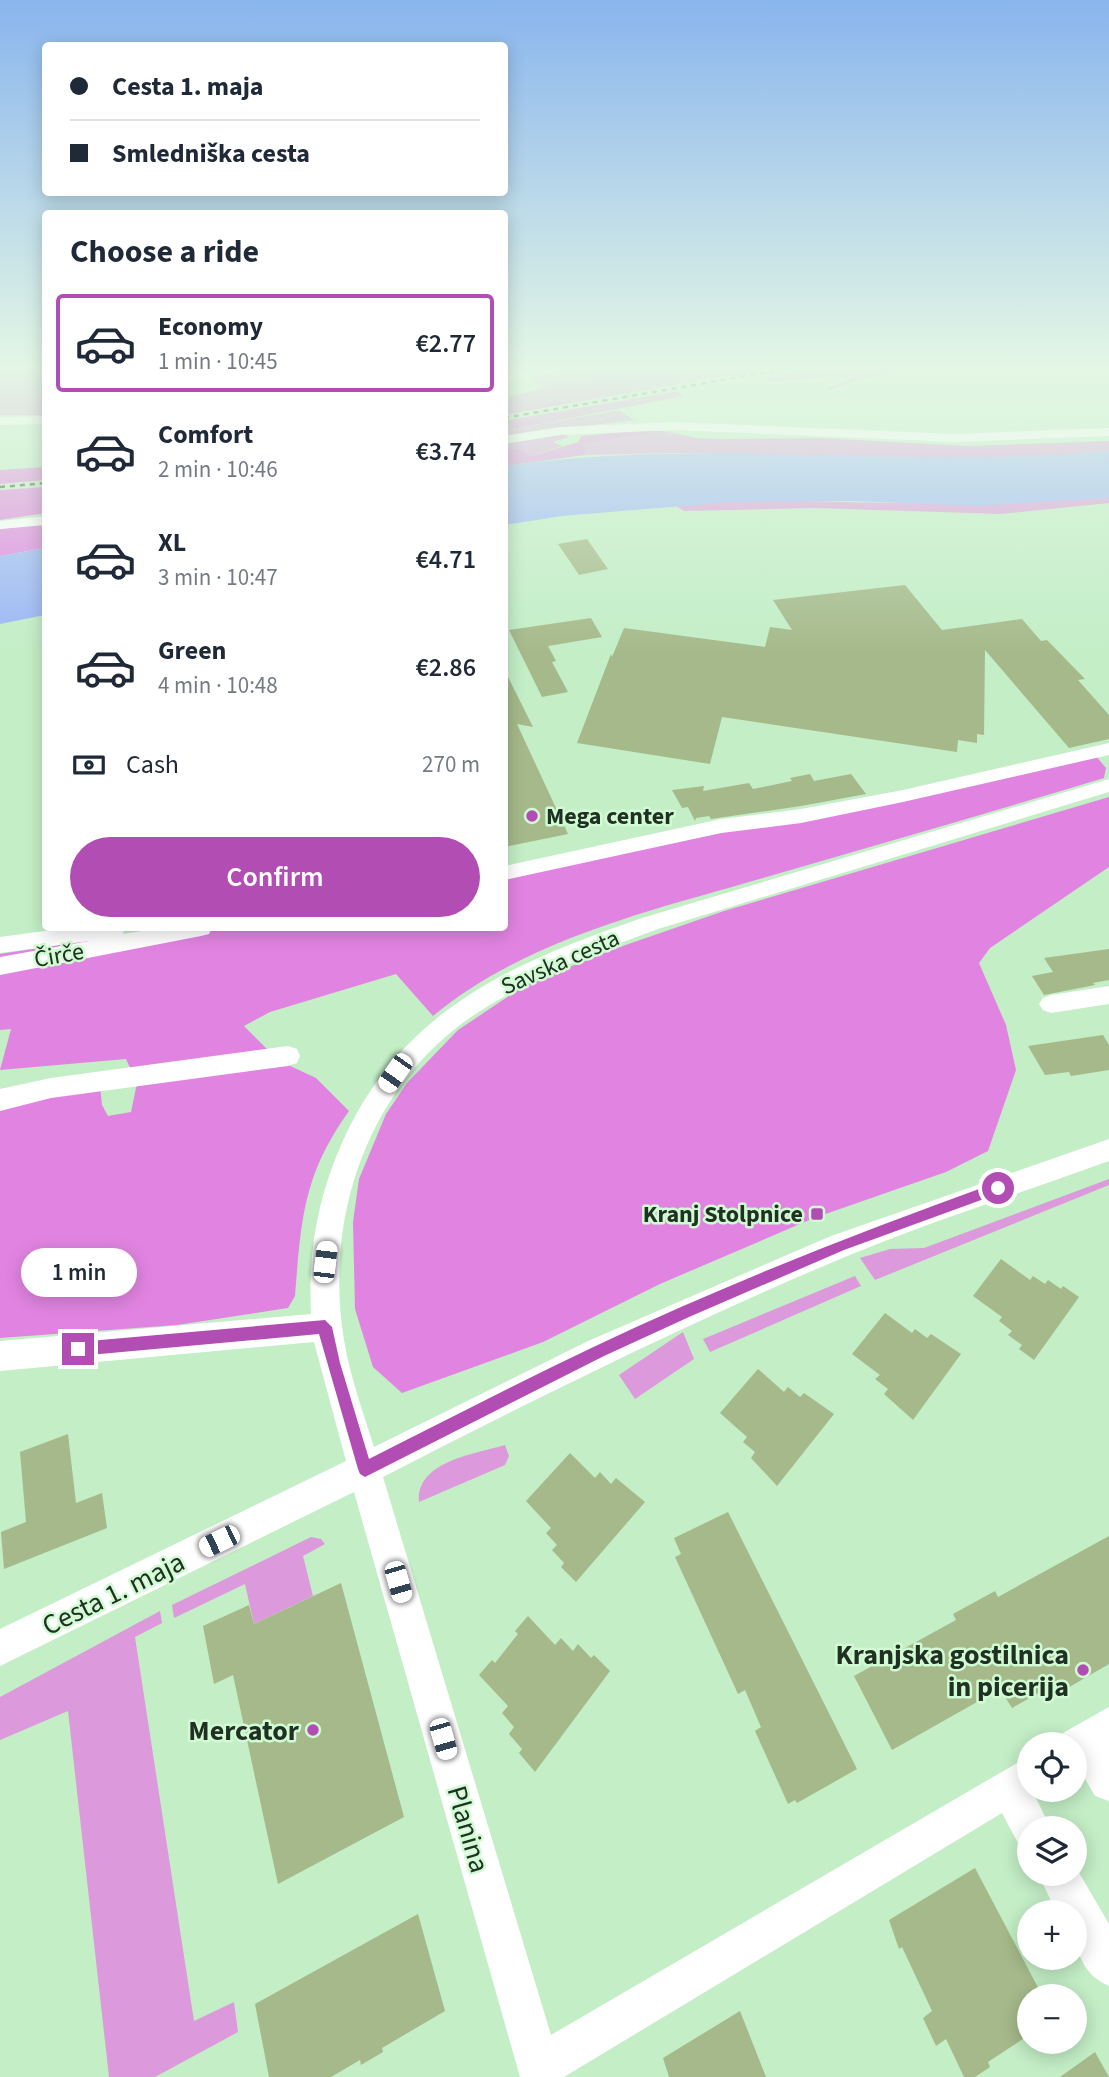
<!DOCTYPE html>
<meta charset="utf-8">
<style>
:root{--surface:#fff;--page:#f6f6f7;--text:#1f2937;--muted:#747a83;--line:#e0e1e3;--accent:#b14db3}
body{margin:0;font-family:"Source Sans 3",sans-serif;background:var(--page);color:var(--text);height:100vh;display:flex;flex-direction:column;font-size:26px;white-space:nowrap}
*{box-sizing:border-box;margin:0}
p{font-size:23px;color:var(--muted)}
.icon{flex:none;width:38px;height:38px;fill:none;stroke:currentColor;stroke-width:2;stroke-linecap:round;stroke-linejoin:round}
.map{position:relative;flex:1;overflow:hidden}
.panel{position:absolute;left:42px;top:210px;width:466px;height:721px;display:flex;flex-direction:column;background:var(--surface);border-radius:7px;box-shadow:0 4px 18px #0003}
.panel>*{flex:none}
.guide{position:absolute;left:42px;top:42px;width:466px;height:154px;border-radius:7px;box-shadow:0 4px 18px #0003;display:grid;align-content:center;height:154px;padding:0 28px;background:var(--surface)}
.buttons{position:absolute;left:1017px;top:1732px;display:grid;gap:14px}
.buttons a{display:grid;place-items:center;width:70px;height:70px;border-radius:50%;background:var(--surface);box-shadow:0 4px 18px #0003;font-size:35px}
.end{position:absolute;width:32px;height:32px;margin:-16px;border:9px solid #b14db3;background:#fff;box-shadow:0 0 0 4px #fff}
.from{border-radius:50%}
.bubble{position:absolute;height:49px;border-radius:24px;background:var(--surface);box-shadow:0 4px 18px #0003;font-size:23px;font-weight:600;line-height:49px;text-align:center}
.car{position:absolute;width:21px;height:42px;margin:-21px -10px;border-radius:9px;box-shadow:0 0 5px 2px #0007;background:linear-gradient(#fff 24%,#345 0 40%,#fff 0 76%,#345 0 86%,#fff 0)}
.guide b{display:flex;align-items:center;gap:24px;height:66px;font-size:26px}
.guide b+b{border-top:2px solid var(--line)}
.guide i{width:18px;height:18px;background:var(--text)}
ul{padding:0;list-style:none}
li{display:flex;align-items:center;gap:21px;height:98px;margin:0 14px 10px;padding:0 14px;border:4px solid transparent;border-radius:7px}
li div{flex:1}
li b{display:block;font-size:26px}
li em{font-style:normal;font-weight:600}
li.current{border-color:var(--accent)}
li>.icon{width:63px;height:63px;stroke-width:1.5}
h2{padding:0 28px;font-size:32px;line-height:84px}
.pay{display:flex;align-items:center;gap:18px;height:77px;padding:0 28px;font-size:26px}
.pay p{margin-inline-start:auto}
.primary-button{display:flex;gap:14px;margin-top:auto;padding:14px 28px}
.primary-button a{flex:1;height:80px;border-radius:42px;background:var(--accent);color:#fff;font-size:28px;font-weight:600;line-height:80px;text-align:center}
.map>svg:first-child{display:block}
.green{fill:#dc9adc}
.forest{fill:#e184e1}
.water{fill:#9bb6f7}
.building{fill:#a5b98a}
.lines{fill:none;stroke-linecap:round;stroke-linejoin:round}
.minor{fill:#fff;fill-rule:evenodd}
.rail{stroke:#3f5441;stroke-width:2.5;stroke-dasharray:5 5;stroke-linecap:butt}
.route{fill:#b14db3}
.poi-dot{fill:#b14db3;stroke:#d0fbd3;stroke-width:2.5}
.labels{text-anchor:middle;stroke-width:5;stroke-linejoin:round;paint-order:stroke}
.poi-label{font-size:24px;font-weight:bold;fill:#203022;stroke:#d0fbd3;text-anchor:start}
.street-label{font-size:24px;fill:#203022;stroke:#d0fbd3}
.near-street-label{font-size:28px;fill:#203022;stroke:#d0fbd3}
.near-poi-label{font-size:28px;font-weight:bold;fill:#203022;stroke:#d0fbd3;text-anchor:end}
</style>
<div class="map">
<svg width="1109" height="2077" viewBox="0 0 1109 2077">
<rect width="100%" height="100%" fill="#c3eec6"/>
<path class="green" d="M 0,363 L 45,363 L 45,415 L 0,415 Z
M 616,364 L 625,364 L 627,368 L 543,389 L 529,377 Z
M 619,410 L 634,420 L 504,436 L 504,431 Z
M 654,429 L 696,438 L 717,439 L 819,438 L 968,446 L 1109,441 L 1109,451 L 1039,457 L 944,459 L 674,453 L 585,455 L 583,443 L 649,434 Z
M 565,434 L 569,437 L 553,442 L 562,446 L 532,456 L 523,451 L 504,449 L 504,444 Z
M 1109,498 L 1109,503 L 1000,514 L 815,508 L 684,511 L 676,506 C 749,497 822,502 895,503 C 967,504 1038,502 1109,498 Z
M 1109,1179 L 1109,1185 L 875,1280 L 860,1258 L 890,1249 L 924,1248 Z
M 855,1276 L 861,1286 L 710,1352 L 703,1339 Z
M 683,1332 L 694,1359 L 635,1399 L 619,1375 Z
M 505,1445 L 509,1456 L 505,1465 L 419,1502 C 416,1461 475,1454 505,1445 Z
M 311,1537 L 321,1539 L 325,1544 L 303,1556 L 313,1596 L 254,1624 L 245,1584 L 174,1618 L 172,1605 Z
M 160,1611 L 162,1623 L 135,1637 L 194,2021 L 234,2002 L 238,2032 L 155,2077 L 109,2077 L 68,1711 L 0,1740 L 0,1697 Z"/>
<path class="forest" d="M 799,363 L 504,415 L 504,398 L 626,368 L 625,364 Z
M 865,363 L 924,363 L 884,373 L 828,390 L 830,387 L 848,381 L 848,378 L 841,375 L 772,382 L 768,380 L 769,377 Z
M 678,391 L 683,396 L 504,431 L 504,421 Z
M 654,429 L 649,434 L 584,443 L 585,455 L 504,466 L 506,449 L 520,449 L 532,456 L 578,442 L 582,436 Z
M 45,467 L 45,480 L 0,484 L 0,470 Z
M 45,487 L 45,513 L 0,520 L 0,490 Z
M 45,524 L 45,548 L 0,556 L 0,529 Z
M 1095,755 L 1106,768 L 1104,778 C 991,812 877,845 763,878 C 650,911 526,939 433,1016 L 396,974 L 270,1012 L 244,1026 L 267,1049 L 259,1053 L 131,1070 L 126,1059 L 0,1070 L 11,1029 L 0,1030 L 0,954 L 171,928 L 504,928 L 504,878 Z
M 1109,797 L 1109,867 L 990,948 L 979,963 L 1006,1025 L 1016,1070 L 988,1151 L 946,1172 L 814,1218 L 660,1284 L 543,1342 L 402,1393 L 373,1367 L 355,1309 L 353,1222 L 359,1179 L 386,1114 L 407,1083 L 458,1030 L 527,984 L 617,948 L 724,911 Z
M 286,1064 L 316,1078 L 349,1111 C 303,1175 301,1220 295,1296 L 288,1308 L 177,1325 L 0,1338 L 0,1109 L 100,1086 L 102,1105 L 108,1116 L 131,1112 L 138,1078 Z"/>
<path class="water" d="M 1109,451 L 1109,498 L 976,506 L 850,501 L 731,502 L 562,516 L 504,525 L 504,466 C 704,437 908,470 1109,451 Z
M 45,548 L 45,615 L 0,624 L 0,556 Z"/>
<path class="building" d="M 587,539 L 608,569 L 579,575 L 558,544 Z
M 905,585 L 942,630 L 1022,619 L 1041,641 L 1047,640 L 1085,679 L 1078,680 L 1109,715 L 1109,739 L 1069,748 L 985,650 L 984,735 L 977,734 L 977,743 L 958,740 L 957,752 L 722,717 L 710,764 L 577,743 L 611,654 L 612,657 L 624,628 L 765,647 L 770,627 L 792,630 L 773,600 Z
M 591,618 L 602,637 L 548,646 L 556,661 L 552,662 L 568,692 L 542,697 L 509,630 Z
M 504,669 L 533,727 L 517,724 L 568,834 L 504,847 Z
M 810,774 L 814,781 L 851,774 L 866,794 L 801,806 L 711,819 L 709,816 L 696,818 L 695,821 L 688,807 L 682,808 L 672,790 L 704,786 L 703,791 L 749,783 L 753,789 L 792,781 L 790,778 Z
M 1109,949 L 1109,980 L 1093,983 L 1095,985 L 1044,995 L 1032,976 L 1053,972 L 1044,958 Z
M 1103,1035 L 1109,1045 L 1109,1070 L 1071,1076 L 1069,1072 L 1045,1075 L 1028,1046 Z
M 1001,1259 L 1030,1280 L 1033,1276 L 1045,1284 L 1048,1280 L 1061,1289 L 1063,1286 L 1079,1297 L 1034,1360 L 1019,1349 L 1022,1345 L 1008,1335 L 1012,1331 L 999,1321 L 1002,1317 L 973,1296 Z
M 885,1313 L 912,1333 L 915,1329 L 927,1338 L 931,1334 L 961,1354 L 913,1420 L 884,1394 L 888,1389 L 875,1379 L 880,1375 L 852,1354 Z
M 758,1369 L 784,1392 L 788,1387 L 800,1397 L 804,1393 L 834,1414 L 777,1486 L 751,1458 L 755,1452 L 743,1442 L 747,1437 L 720,1413 Z
M 68,1434 L 76,1503 L 102,1493 L 107,1528 L 4,1569 L 1,1532 L 26,1522 L 20,1452 Z
M 570,1453 L 595,1478 L 600,1472 L 611,1484 L 616,1478 L 645,1502 L 576,1582 L 561,1567 L 564,1563 L 552,1550 L 557,1545 L 546,1533 L 551,1528 L 526,1501 Z
M 728,1512 L 857,1769 L 797,1803 L 795,1800 L 788,1804 L 755,1731 L 761,1727 L 745,1690 L 738,1694 L 675,1557 L 681,1554 L 674,1538 Z
M 1109,1536 L 1109,1664 L 1059,1693 L 1054,1684 L 1012,1708 L 1000,1689 L 892,1750 L 854,1676 L 956,1620 L 953,1614 L 995,1591 L 998,1597 Z
M 341,1583 L 404,1817 L 278,1884 L 233,1675 L 214,1684 L 203,1626 L 249,1605 L 254,1624 Z
M 528,1616 L 555,1645 L 561,1638 L 573,1651 L 578,1644 L 591,1658 L 594,1655 L 610,1671 L 535,1772 L 519,1753 L 522,1749 L 509,1734 L 514,1727 L 502,1713 L 508,1706 L 479,1675 L 492,1660 L 495,1663 L 518,1634 L 515,1631 Z
M 975,1868 L 1043,1997 L 1029,1997 L 1029,2035 L 988,2062 L 990,2067 L 975,2077 L 964,2077 L 946,2039 L 936,2046 L 923,2018 L 932,2011 L 902,1947 L 899,1949 L 889,1920 Z
M 418,1914 L 445,2011 L 382,2048 L 383,2052 L 361,2065 L 360,2060 L 331,2077 L 269,2077 L 255,2004 Z
M 740,2011 L 766,2077 L 669,2077 L 663,2058 Z
M 1095,2052 L 1109,2077 L 1060,2077 Z"/>
<g class="lines">
<path class="minor" d="M 568,363 L 604,363 L 598,367 L 504,380 L 504,372 Z
M 46,416 L 46,424 L 0,425 L 0,417 Z
M 673,422 L 955,434 L 1109,428 L 1109,436 L 955,442 L 673,430 L 560,435 L 504,444 L 504,436 L 560,427 Z
M 46,516 L 46,525 L 0,529 L 0,521 Z
M 1109,743 L 1109,755 L 903,802 L 801,823 L 721,833 L 504,880 L 504,866 L 721,819 L 801,809 L 903,790 Z
M 1109,779 L 1109,792 L 658,929 C 592,953 529,978 471,1017 C 367,1089 324,1219 344,1340 C 350,1376 363,1412 374,1447 L 588,1341 L 831,1236 L 1109,1139 L 1109,1161 C 1022,1193 931,1221 845,1257 C 687,1323 535,1399 383,1477 L 551,2035 L 1029,1756 L 1029,1790 L 1040,1790 L 1034,1794 L 1051,1829 L 1029,1829 L 1029,1847 L 1018,1843 L 1002,1813 L 564,2077 L 520,2077 L 354,1492 L 0,1666 L 0,1629 L 346,1461 L 314,1342 L 0,1371 L 0,1341 L 311,1314 C 308,1253 317,1199 342,1143 C 401,1010 512,963 642,918 Z
M 67,928 L 125,928 L 123,934 L 160,928 L 212,928 L 209,934 L 201,936 L 0,975 L 0,957 L 89,941 L 0,953 L 0,937 Z
M 1109,986 L 1109,1004 L 1051,1013 L 1043,1010 L 1039,1004 L 1043,998 L 1051,995 Z
M 288,1046 L 297,1049 L 300,1056 L 297,1063 L 288,1066 L 51,1098 L 0,1111 L 0,1089 L 51,1078 Z
M 1109,1707 L 1109,1801 L 1095,1796 L 1077,1765 L 1074,1766 L 1074,1745 L 1056,1745 L 1061,1734 Z
M 1074,1864 L 1109,1924 L 1109,1986 C 1078,1973 1074,1943 1074,1913 L 1057,1913 L 1038,1874 L 1074,1874 Z"/>
<path class="rail" d="M 504,418 L 820,363
M 0,487 L 46,483"/>
</g>
<linearGradient id="sky" x2="0" y2="1"><stop stop-color="#89b5ee"/><stop offset="0.56" stop-color="#e4f7e5"/><stop offset="1" stop-color="#e4f7e5" stop-opacity="0"/></linearGradient>
<rect width="1109" height="654" fill="url(#sky)"/>
<path class="route" d="M 998,1182 L 1003,1184 L 1003,1192 L 844,1250 L 689,1317 L 604,1356 L 365,1477 L 360,1474 L 358,1469 L 319,1334 L 78,1356 L 71,1349 L 78,1342 L 325,1320 L 332,1327 L 340,1363 L 369,1459 C 473,1407 575,1353 681,1307 C 785,1261 891,1221 998,1182 Z"/>
<g class="poi-dot">
<circle cx="532" cy="816" r="7"/>
<rect x="810" y="1207" width="14" height="14" rx="3.5"/>
<circle cx="1083" cy="1670" r="7"/>
<circle cx="313" cy="1730" r="7"/>
</g>
<g class="labels">
<g class="poi-label">
<text x="546" y="824">Mega center</text>
<text x="803" y="1222" text-anchor="end">Kranj Stolpnice</text>
</g>
<g class="street-label">
<text transform="translate(59 955) rotate(-10)" y="8">Čirče</text>
<text transform="translate(560 962) rotate(-24)" y="8">Savska cesta</text>
</g>
<g class="near-street-label">
<text transform="translate(113 1593) rotate(-26)" y="10">Cesta 1. maja</text>
<text transform="translate(469 1829) rotate(74)" y="10">Planina</text>
</g>
<g class="near-poi-label">
<text x="1069" y="1664">Kranjska gostilnica<tspan x="1069" dy="32">in picerija</tspan></text>
<text x="299" y="1740">Mercator</text>
</g>
</g>
</svg>
<div class="buttons">
<a><svg class="icon" aria-label="locate" viewBox="0 0 24 24"><circle cx="12" cy="12" r="6"/><path d="M12 2v4M12 18v4M2 12h4M18 12h4"/></svg></a>
<a><svg class="icon" aria-label="layers" viewBox="0 0 24 24"><path d="M12 4l9 5-9 5-9-5zM3 14l9 5 9-5"/></svg></a>
<a>+</a>
<a>−</a>
</div>
<i class="end from" style="left:998px;top:1188px"></i>
<i class="end" style="left:78px;top:1349px"></i>
<div class="bubble" style="left:21px;top:1248px;width:116px">1 min</div>
<i class="car" style="left:395px;top:1073px;rotate:215deg"></i>
<i class="car" style="left:325px;top:1262px;rotate:7deg"></i>
<i class="car" style="left:219px;top:1541px;rotate:244deg"></i>
<i class="car" style="left:398px;top:1582px;rotate:164deg"></i>
<i class="car" style="left:443px;top:1739px;rotate:164deg"></i>
<div class="guide">
<b><i class="from"></i>Cesta 1. maja</b>
<b><i></i>Smledniška cesta</b>
</div>
<section class="panel">
<h2>Choose a ride</h2>
<ul>
<li class="current"><svg class="icon" aria-label="car" viewBox="0 0 24 24"><path d="M5 17H2v-5l4-1 3-4h7l3 4 3 1v5h-3M9 17h6M6 11h13"/><circle cx="7" cy="17" r="2"/><circle cx="17" cy="17" r="2"/></svg><div><b>Economy</b><p>1 min · 10:45</p></div><em>€2.77</em></li>
<li><svg class="icon" aria-label="car" viewBox="0 0 24 24"><path d="M5 17H2v-5l4-1 3-4h7l3 4 3 1v5h-3M9 17h6M6 11h13"/><circle cx="7" cy="17" r="2"/><circle cx="17" cy="17" r="2"/></svg><div><b>Comfort</b><p>2 min · 10:46</p></div><em>€3.74</em></li>
<li><svg class="icon" aria-label="car" viewBox="0 0 24 24"><path d="M5 17H2v-5l4-1 3-4h7l3 4 3 1v5h-3M9 17h6M6 11h13"/><circle cx="7" cy="17" r="2"/><circle cx="17" cy="17" r="2"/></svg><div><b>XL</b><p>3 min · 10:47</p></div><em>€4.71</em></li>
<li><svg class="icon" aria-label="car" viewBox="0 0 24 24"><path d="M5 17H2v-5l4-1 3-4h7l3 4 3 1v5h-3M9 17h6M6 11h13"/><circle cx="7" cy="17" r="2"/><circle cx="17" cy="17" r="2"/></svg><div><b>Green</b><p>4 min · 10:48</p></div><em>€2.86</em></li>
</ul>
<div class="pay"><svg class="icon" aria-label="cash" viewBox="0 0 24 24"><path d="M3 7h18v10H3z"/><circle cx="12" cy="12" r="2"/></svg>Cash<p>270 m</p></div>
<div class="primary-button"><a>Confirm</a></div>
</section>
</div>
